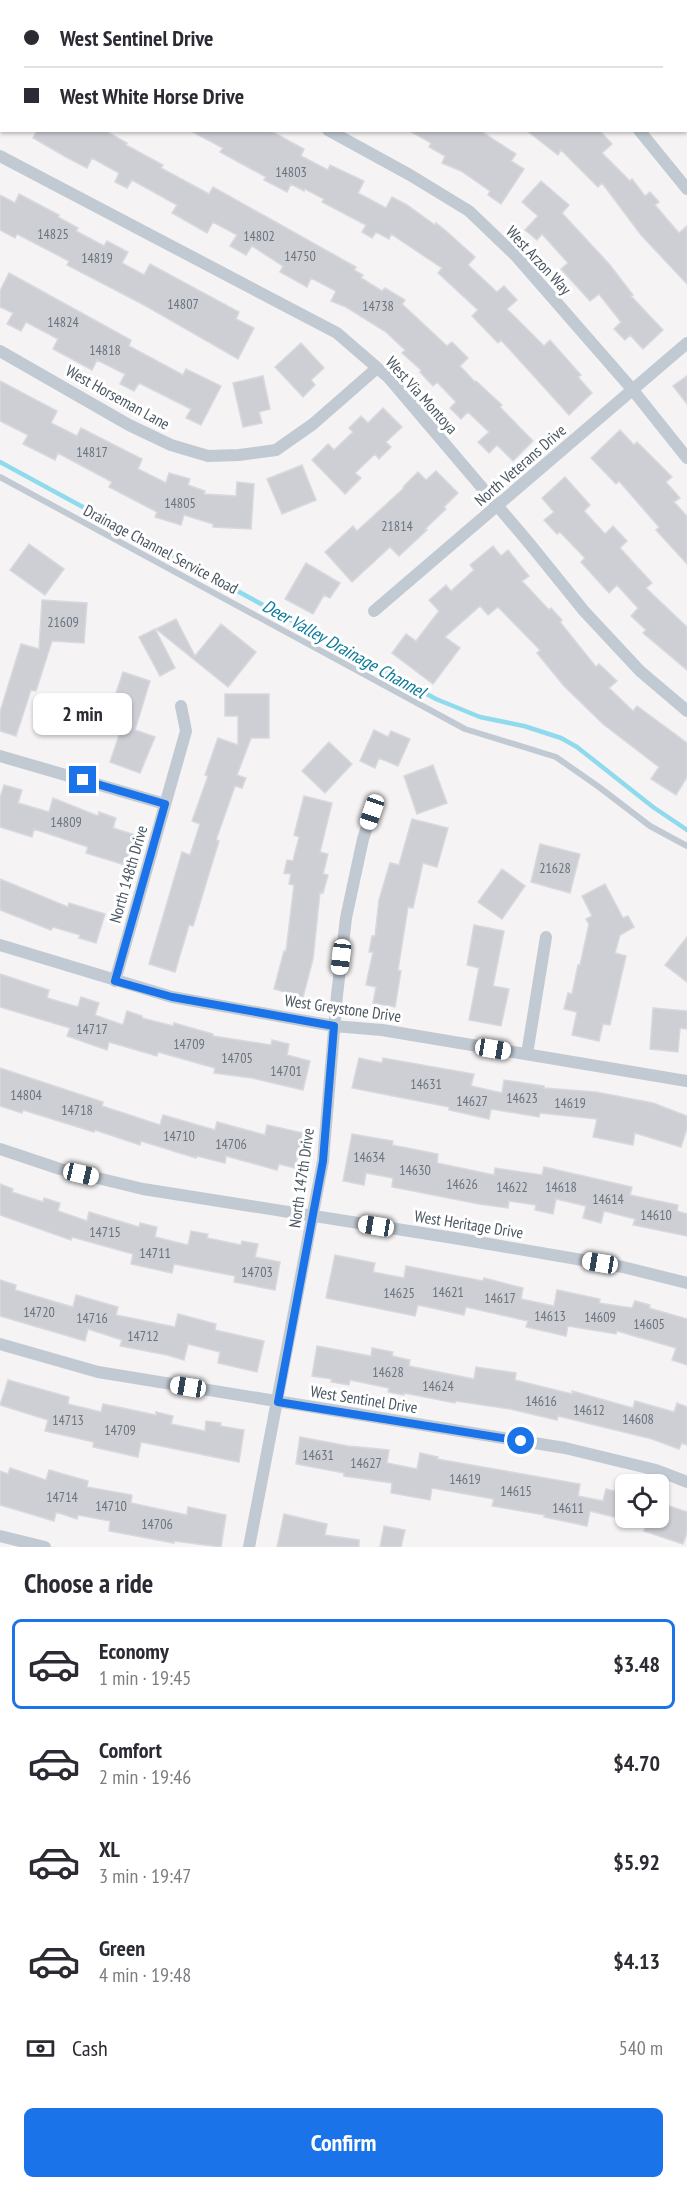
<!DOCTYPE html>
<meta charset="utf-8">
<style>
:root{--surface:#fff;--page:#f7f7f7;--text:#2b2b33;--muted:#7c7c81;--line:#e1e1e2;--accent:#1a73e8}
body{margin:0;font-family:"PT Sans Narrow",sans-serif;background:var(--page);color:var(--text);height:100vh;display:flex;flex-direction:column;font-size:22px;white-space:nowrap}
*{box-sizing:border-box;margin:0}
p{font-size:20px;color:var(--muted)}
.icon{flex:none;width:33px;height:33px;fill:none;stroke:currentColor;stroke-width:2;stroke-linecap:round;stroke-linejoin:round}
.map{position:relative;height:1547px;overflow:hidden}
.side{display:flex;flex-direction:column;background:var(--surface);flex:1}
.side>*{flex:none}
.top-card{position:absolute;left:0px;top:0px;width:687px;height:132px;box-shadow:0 2px 4px #0004;display:grid;align-content:center;height:132px;padding:0 24px;background:var(--surface)}
.fabs{position:absolute;left:615px;top:1474px;display:grid;gap:12px}
.fabs a{display:grid;place-items:center;width:54px;height:54px;border-radius:9px;background:var(--surface);box-shadow:0 2px 4px #0004;font-size:30px}
.end{position:absolute;width:27px;height:27px;margin:-14px;border:8px solid #1a73e8;background:#fff;box-shadow:0 0 0 3px #fff}
.from{border-radius:50%}
.bubble{position:absolute;height:42px;border-radius:9px;background:var(--surface);box-shadow:0 2px 4px #0004;font-size:20px;font-weight:600;line-height:42px;text-align:center}
.car{position:absolute;width:18px;height:36px;margin:-18px -9px;border-radius:8px;box-shadow:0 0 4px 2px #0007;background:linear-gradient(#fff 24%,#345 0 40%,#fff 0 76%,#345 0 86%,#fff 0)}
.top-card b{display:flex;align-items:center;gap:21px;height:57px;font-size:22px}
.top-card b+b{border-top:2px solid var(--line)}
.top-card i{width:15px;height:15px;background:var(--text)}
ul{padding:0;list-style:none}
li{display:flex;align-items:center;gap:18px;height:90px;margin:0 12px 9px;padding:0 12px;border:3px solid transparent;border-radius:9px}
li div{flex:1}
li b{display:block;font-size:22px}
li em{font-style:normal;font-weight:600}
li.selected{border-color:var(--accent)}
li>.icon{width:54px;height:54px;stroke-width:1.5}
h2{padding:0 24px;font-size:27px;line-height:72px}
.pay{display:flex;align-items:center;gap:15px;height:66px;padding:0 24px;font-size:22px}
.pay p{margin-inline-start:auto}
.action{display:flex;gap:12px;margin-top:auto;padding:12px 24px}
.action a{flex:1;height:69px;border-radius:9px;background:var(--accent);color:#fff;font-size:24px;font-weight:600;line-height:69px;text-align:center}
.map>svg:first-child{display:block}
.lines{fill:none;stroke-linecap:round;stroke-linejoin:round}
.stream{stroke:#90daee;stroke-width:4.5}
.building{fill:#cdcfd5;stroke:#d7d9de;stroke-width:1.5}
.service{stroke:#c1cad2;stroke-width:6}
.minor{stroke:#c1cad2;stroke-width:12}
.route{stroke:#1a73e8;stroke-width:8}
.labels{text-anchor:middle;stroke-width:6;stroke-linejoin:round;paint-order:stroke}
.number-label{font-size:14px;fill:#6b747e}
.street-label{font-size:16px;fill:#4a5661;stroke:#fff}
.water-label{font-size:18px;font-style:italic;fill:#0c7c9b;stroke:#fff}
</style>
<div class="map">
<svg width="687" height="1547" viewBox="0 0 687 1547">
<rect width="100%" height="100%" fill="#f5f3f3"/>
<g class="lines">
<path class="stream" d="M 0,462 L 436,699 L 480,717 L 524,726 L 561,738 L 577,747 L 653,807 L 687,830"/>
</g>
<path class="building" d="M 37,130 L 104,130 L 127,143 L 126,145 L 163,165 L 161,168 L 209,194 L 213,187 L 356,267 L 354,270 L 363,275 L 361,278 L 382,291 L 385,288 L 405,300 L 402,304 L 447,346 L 452,342 L 468,358 L 460,366 L 475,382 L 476,381 L 502,405 L 500,407 L 533,441 L 513,461 L 497,445 L 489,453 L 478,442 L 489,432 L 468,412 L 461,419 L 450,408 L 456,402 L 437,382 L 433,386 L 420,372 L 421,370 L 402,353 L 405,350 L 386,332 L 346,307 L 331,301 L 336,291 L 311,278 L 307,287 L 280,272 L 283,266 L 252,246 L 246,255 L 230,246 L 237,235 L 213,222 L 207,233 L 172,213 L 177,205 L 132,180 L 127,188 L 115,182 L 119,173 L 92,158 L 87,168 L 66,157 L 33,138 Z
M 189,130 L 269,130 L 304,149 L 301,156 L 328,170 L 330,165 L 364,181 L 358,193 L 386,208 L 392,197 L 407,205 L 435,225 L 436,223 L 446,231 L 475,257 L 468,265 L 497,292 L 504,286 L 517,300 L 507,309 L 544,346 L 550,340 L 581,375 L 578,377 L 592,393 L 569,415 L 501,340 L 498,343 L 472,316 L 478,310 L 438,273 L 442,268 L 391,234 L 389,239 L 376,232 L 372,238 L 362,232 L 366,225 L 322,202 L 324,199 L 305,189 L 304,191 L 291,184 L 287,192 L 264,180 L 266,177 L 220,152 L 223,148 Z
M 408,130 L 479,130 L 516,154 L 511,161 L 524,169 L 501,204 L 488,195 L 490,191 L 461,171 L 442,163 L 445,156 L 429,147 L 431,143 Z
M 526,130 L 599,130 L 612,144 L 602,153 L 630,181 L 632,179 L 645,196 L 650,192 L 659,202 L 655,205 L 679,233 L 687,226 L 687,284 L 641,235 L 602,183 L 598,187 L 561,150 L 558,155 Z
M 541,181 L 569,205 L 562,213 L 610,265 L 633,295 L 631,296 L 663,330 L 643,349 L 630,335 L 625,340 L 614,329 L 621,322 L 599,294 L 590,301 L 561,269 L 568,263 L 542,234 L 537,240 L 525,230 L 538,216 L 522,202 Z
M 19,194 L 59,215 L 58,217 L 78,228 L 76,231 L 104,246 L 107,241 L 128,252 L 122,263 L 144,275 L 150,264 L 239,312 L 236,319 L 254,328 L 238,359 L 146,306 L 67,265 L 69,261 L 17,234 L 15,238 L 0,230 L 0,195 L 15,203 Z
M 9,273 L 131,340 L 129,346 L 183,375 L 186,369 L 221,386 L 201,425 L 186,418 L 191,409 L 139,383 L 134,391 L 120,384 L 125,374 L 97,360 L 92,370 L 53,349 L 58,339 L 26,322 L 21,331 L 7,324 L 13,313 L 0,307 L 0,291 Z
M 301,343 L 324,368 L 311,380 L 315,385 L 303,397 L 275,367 Z
M 263,376 L 270,409 L 259,412 L 262,423 L 243,427 L 233,383 Z
M 687,376 L 687,404 L 673,386 Z
M 0,381 L 57,411 L 51,423 L 77,436 L 81,428 L 142,459 L 138,469 L 166,483 L 169,473 L 190,479 L 188,485 L 205,491 L 204,494 L 236,496 L 237,482 L 254,484 L 251,529 L 213,527 L 213,524 L 184,515 L 181,525 L 155,517 L 157,512 L 109,487 L 112,482 L 58,453 L 55,460 L 23,444 L 28,435 L 0,421 Z
M 383,408 L 402,427 L 386,442 L 391,447 L 379,459 L 375,454 L 355,473 L 361,478 L 345,494 L 312,460 L 328,444 L 334,450 L 353,432 L 349,428 L 361,416 L 368,423 Z
M 620,430 L 634,445 L 637,442 L 672,477 L 666,482 L 680,498 L 674,502 L 687,516 L 687,564 L 656,530 L 659,527 L 619,481 L 616,484 L 591,458 Z
M 302,465 L 316,500 L 282,514 L 267,479 Z
M 436,471 L 458,493 L 444,507 L 446,509 L 425,529 L 427,530 L 399,556 L 390,547 L 352,582 L 325,552 L 353,526 L 357,531 L 404,488 L 403,487 L 418,472 L 426,480 Z
M 565,477 L 590,505 L 584,511 L 605,534 L 613,526 L 627,541 L 620,548 L 652,583 L 646,588 L 687,627 L 687,670 L 643,633 L 646,630 L 631,616 L 638,608 L 617,585 L 609,593 L 581,562 L 585,558 L 560,532 L 557,534 L 544,520 L 554,512 L 542,498 Z
M 29,544 L 64,569 L 45,595 L 10,570 Z
M 493,546 L 501,556 L 508,550 L 529,576 L 522,581 L 549,610 L 551,608 L 562,620 L 560,622 L 596,667 L 599,664 L 617,681 L 609,688 L 633,711 L 637,706 L 687,743 L 687,777 L 676,795 L 651,779 L 659,767 L 603,724 L 564,686 L 537,653 L 540,650 L 498,607 L 488,615 L 480,606 L 445,637 L 460,648 L 433,684 L 392,653 L 406,634 L 416,641 L 439,611 L 429,600 L 446,585 L 451,591 L 474,570 L 470,565 Z
M 306,563 L 340,583 L 330,598 L 324,595 L 313,614 L 285,599 Z
M 42,600 L 87,603 L 84,643 L 52,641 L 36,691 L 31,690 L 16,736 L 0,731 L 0,712 L 21,644 L 39,649 Z
M 176,619 L 195,656 L 221,624 L 256,652 L 228,687 L 156,629 Z
M 155,629 L 175,668 L 160,676 L 139,637 Z
M 123,672 L 150,681 L 135,730 L 155,737 L 140,773 L 110,762 L 126,715 L 104,709 L 108,697 L 114,699 Z
M 225,694 L 269,694 L 269,738 L 251,738 L 237,775 L 246,778 L 242,788 L 235,786 L 216,840 L 219,841 L 193,926 L 189,925 L 175,972 L 149,964 L 182,852 L 190,855 L 200,824 L 192,821 L 208,776 L 205,775 L 218,738 L 238,745 L 238,716 L 225,716 Z
M 374,730 L 388,737 L 391,731 L 410,739 L 398,766 L 379,758 L 375,768 L 360,761 Z
M 329,742 L 352,764 L 325,793 L 302,771 Z
M 433,765 L 447,803 L 417,814 L 404,776 Z
M 4,785 L 22,790 L 18,803 L 49,812 L 53,798 L 98,816 L 99,812 L 116,818 L 113,828 L 135,835 L 125,865 L 86,853 L 88,847 L 34,829 L 32,837 L 0,827 L 0,798 Z
M 304,796 L 332,803 L 320,852 L 328,854 L 323,874 L 328,875 L 323,893 L 320,892 L 313,959 L 303,997 L 274,989 L 284,951 L 286,951 L 294,885 L 289,884 L 291,874 L 284,873 L 287,860 L 293,861 L 299,837 L 294,835 Z
M 412,819 L 448,828 L 437,867 L 423,863 L 413,908 L 408,907 L 398,970 L 401,971 L 395,1007 L 373,1003 L 376,987 L 366,985 L 373,952 L 369,952 L 372,936 L 375,936 L 379,900 L 390,863 L 399,865 Z
M 540,844 L 580,854 L 570,893 L 531,882 Z
M 502,869 L 525,886 L 502,919 L 478,902 Z
M 0,879 L 68,907 L 69,903 L 105,914 L 96,943 L 79,938 L 80,935 L 53,927 L 51,930 L 0,910 Z
M 605,884 L 623,918 L 628,916 L 634,927 L 620,935 L 615,953 L 626,956 L 610,1025 L 603,1024 L 599,1041 L 572,1035 L 577,1012 L 564,1009 L 568,993 L 572,994 L 578,965 L 580,965 L 589,924 L 586,919 L 592,916 L 582,896 Z
M 474,925 L 504,931 L 493,986 L 509,989 L 501,1026 L 469,1020 L 479,968 L 467,965 Z
M 687,937 L 687,982 L 665,965 Z
M 0,974 L 49,990 L 47,998 L 78,1007 L 81,997 L 99,1003 L 95,1015 L 123,1025 L 127,1011 L 142,1016 L 142,1018 L 173,1026 L 174,1023 L 213,1034 L 213,1036 L 271,1045 L 272,1040 L 289,1044 L 287,1055 L 310,1061 L 303,1090 L 252,1078 L 214,1073 L 215,1068 L 158,1052 L 157,1056 L 109,1042 L 107,1050 L 67,1036 L 70,1028 L 0,1007 Z
M 653,1008 L 687,1011 L 687,1029 L 680,1028 L 678,1052 L 650,1049 Z
M 359,1058 L 382,1063 L 383,1058 L 474,1074 L 471,1086 L 502,1093 L 504,1080 L 544,1086 L 544,1088 L 596,1092 L 653,1103 L 687,1116 L 687,1128 L 681,1147 L 635,1133 L 633,1145 L 593,1137 L 597,1119 L 540,1113 L 539,1117 L 491,1109 L 489,1119 L 449,1110 L 449,1107 L 352,1088 Z
M 0,1068 L 103,1102 L 102,1106 L 160,1125 L 163,1115 L 215,1130 L 217,1122 L 265,1135 L 267,1125 L 303,1133 L 295,1168 L 279,1164 L 277,1170 L 226,1156 L 225,1163 L 197,1156 L 196,1158 L 141,1141 L 140,1145 L 95,1130 L 94,1132 L 23,1110 L 22,1113 L 0,1106 Z
M 352,1134 L 393,1141 L 392,1145 L 438,1154 L 437,1163 L 494,1175 L 495,1168 L 542,1175 L 544,1167 L 632,1187 L 630,1195 L 678,1205 L 677,1211 L 687,1214 L 687,1236 L 633,1225 L 635,1219 L 604,1211 L 601,1223 L 583,1218 L 586,1206 L 556,1199 L 553,1214 L 535,1210 L 536,1205 L 509,1201 L 508,1208 L 479,1204 L 392,1187 L 393,1178 L 366,1173 L 364,1185 L 343,1181 Z
M 0,1184 L 13,1189 L 12,1192 L 43,1202 L 44,1198 L 60,1203 L 58,1211 L 87,1221 L 89,1212 L 139,1227 L 140,1223 L 157,1227 L 155,1237 L 188,1245 L 191,1231 L 208,1234 L 207,1238 L 241,1245 L 242,1241 L 258,1244 L 255,1257 L 280,1262 L 275,1290 L 234,1282 L 235,1276 L 174,1264 L 172,1273 L 131,1264 L 133,1254 L 72,1237 L 71,1240 L 0,1215 Z
M 335,1255 L 375,1263 L 373,1272 L 404,1278 L 406,1266 L 483,1281 L 484,1278 L 523,1288 L 521,1299 L 554,1306 L 557,1290 L 600,1299 L 599,1303 L 632,1308 L 635,1301 L 650,1305 L 649,1308 L 687,1319 L 687,1365 L 672,1360 L 676,1348 L 617,1331 L 616,1334 L 568,1326 L 566,1336 L 526,1327 L 528,1321 L 466,1307 L 464,1315 L 418,1305 L 415,1316 L 326,1298 Z
M 0,1280 L 16,1285 L 15,1290 L 73,1307 L 76,1295 L 118,1307 L 116,1315 L 175,1327 L 178,1314 L 216,1324 L 215,1330 L 264,1341 L 257,1372 L 218,1363 L 220,1352 L 188,1344 L 184,1360 L 167,1355 L 120,1346 L 122,1340 L 88,1329 L 85,1341 L 0,1316 Z
M 317,1346 L 371,1356 L 372,1348 L 393,1352 L 392,1356 L 410,1360 L 409,1366 L 474,1379 L 476,1367 L 516,1373 L 515,1380 L 572,1394 L 572,1391 L 633,1408 L 635,1401 L 674,1412 L 677,1403 L 687,1407 L 687,1445 L 682,1443 L 679,1449 L 652,1439 L 558,1416 L 557,1420 L 510,1409 L 456,1401 L 455,1403 L 404,1393 L 404,1395 L 388,1392 L 389,1388 L 350,1380 L 349,1385 L 331,1382 L 332,1379 L 312,1376 Z
M 8,1380 L 69,1397 L 68,1404 L 101,1412 L 103,1404 L 156,1415 L 156,1412 L 173,1416 L 171,1424 L 205,1431 L 206,1421 L 221,1423 L 220,1426 L 244,1430 L 239,1462 L 141,1442 L 138,1457 L 93,1447 L 94,1442 L 45,1431 L 48,1420 L 0,1405 Z
M 300,1437 L 348,1446 L 389,1450 L 387,1463 L 417,1469 L 420,1453 L 438,1457 L 437,1459 L 580,1484 L 578,1496 L 603,1501 L 606,1489 L 626,1494 L 626,1520 L 590,1511 L 587,1526 L 544,1517 L 545,1515 L 492,1506 L 494,1499 L 432,1488 L 430,1500 L 391,1493 L 392,1483 L 344,1476 L 344,1473 L 296,1464 Z
M 10,1468 L 46,1480 L 49,1470 L 88,1481 L 87,1487 L 132,1495 L 131,1503 L 187,1515 L 188,1507 L 226,1515 L 221,1547 L 174,1541 L 174,1543 L 109,1531 L 110,1521 L 78,1515 L 77,1519 L 56,1512 L 54,1521 L 0,1505 L 0,1471 L 8,1474 Z
M 658,1502 L 687,1512 L 687,1533 L 683,1544 L 644,1531 L 649,1518 L 658,1518 Z
M 284,1514 L 327,1524 L 325,1535 L 359,1540 L 359,1547 L 277,1547 Z
M 384,1526 L 405,1530 L 401,1547 L 380,1547 Z"/>
<g class="lines">
<path class="service" d="M 0,477 L 465,729 L 556,757 L 599,787 L 650,826 L 687,846"/>
<path class="minor" d="M 84,0 L 87,2
M 453,0 L 456,2
M 328,130 L 410,175 L 469,211 L 516,256 L 632,389 L 687,458
M 639,130 L 687,189
M 0,156 L 337,333 L 389,378 L 529,543 L 584,611 L 640,671 L 687,711
M 0,351 L 129,425 L 171,445 L 208,456 L 239,455 L 276,450 L 313,424 L 377,368
M 374,611 L 687,343
M 0,756 L 165,804
M 0,945 L 172,997 L 334,1026 L 382,1030 L 687,1081
M 115,981 L 186,731 L 181,706
M 527,1054 L 546,937
M 0,1149 L 60,1169 L 143,1189 L 460,1239 L 623,1267 L 687,1283
M 0,1344 L 98,1372 L 565,1448 L 656,1470 L 687,1482
M 0,1536 L 45,1547
M 249,1547 L 323,1161 L 337,995 L 346,918 L 363,839 L 372,812"/>
</g>
<g class="lines">
<path class="route" d="M 83,780 L 165,804 L 115,981 L 172,997 L 334,1026 L 323,1161 L 278,1402 L 521,1441"/>
</g>
<g class="labels">
<g class="number-label">
<text x="291" y="177">14803</text>
<text x="53" y="239">14825</text>
<text x="259" y="241">14802</text>
<text x="300" y="261">14750</text>
<text x="97" y="263">14819</text>
<text x="183" y="309">14807</text>
<text x="378" y="311">14738</text>
<text x="63" y="327">14824</text>
<text x="105" y="355">14818</text>
<text x="92" y="457">14817</text>
<text x="180" y="508">14805</text>
<text x="397" y="531">21814</text>
<text x="63" y="627">21609</text>
<text x="66" y="827">14809</text>
<text x="555" y="873">21628</text>
<text x="92" y="1034">14717</text>
<text x="189" y="1049">14709</text>
<text x="237" y="1063">14705</text>
<text x="286" y="1076">14701</text>
<text x="426" y="1089">14631</text>
<text x="26" y="1100">14804</text>
<text x="522" y="1103">14623</text>
<text x="472" y="1106">14627</text>
<text x="570" y="1108">14619</text>
<text x="77" y="1115">14718</text>
<text x="179" y="1141">14710</text>
<text x="231" y="1149">14706</text>
<text x="369" y="1162">14634</text>
<text x="415" y="1175">14630</text>
<text x="462" y="1189">14626</text>
<text x="512" y="1192">14622</text>
<text x="561" y="1192">14618</text>
<text x="608" y="1204">14614</text>
<text x="656" y="1220">14610</text>
<text x="105" y="1237">14715</text>
<text x="155" y="1258">14711</text>
<text x="257" y="1277">14703</text>
<text x="448" y="1297">14621</text>
<text x="399" y="1298">14625</text>
<text x="500" y="1303">14617</text>
<text x="39" y="1317">14720</text>
<text x="550" y="1321">14613</text>
<text x="600" y="1322">14609</text>
<text x="92" y="1323">14716</text>
<text x="649" y="1329">14605</text>
<text x="143" y="1341">14712</text>
<text x="388" y="1377">14628</text>
<text x="438" y="1391">14624</text>
<text x="541" y="1406">14616</text>
<text x="589" y="1415">14612</text>
<text x="638" y="1424">14608</text>
<text x="68" y="1425">14713</text>
<text x="120" y="1435">14709</text>
<text x="318" y="1460">14631</text>
<text x="366" y="1468">14627</text>
<text x="465" y="1484">14619</text>
<text x="516" y="1496">14615</text>
<text x="62" y="1502">14714</text>
<text x="111" y="1511">14710</text>
<text x="568" y="1513">14611</text>
<text x="157" y="1529">14706</text>
</g>
<g class="street-label">
<text transform="translate(539 260) rotate(47)" y="6">West Arzon Way</text>
<text transform="translate(422 395) rotate(48)" y="6">West Via Montoya</text>
<text transform="translate(118 397) rotate(29)" y="6">West Horseman Lane</text>
<text transform="translate(520 465) rotate(-41)" y="6">North Veterans Drive</text>
<text transform="translate(161 549) rotate(28)" y="6">Drainage Channel Service Road</text>
<text transform="translate(128 874) rotate(-74)" y="6">North 148th Drive</text>
<text transform="translate(343 1008) rotate(8)" y="6">West Greystone Drive</text>
<text transform="translate(301 1178) rotate(-82)" y="6">North 147th Drive</text>
<text transform="translate(469 1224) rotate(9)" y="6">West Heritage Drive</text>
<text transform="translate(364 1399) rotate(9)" y="6">West Sentinel Drive</text>
</g>
<g class="water-label">
<text transform="translate(344 649) rotate(29)" y="6">Deer Valley Drainage Channel</text>
</g>
</g>
</svg>
<div class="fabs">
<a><svg class="icon" aria-label="locate" viewBox="0 0 24 24"><circle cx="12" cy="12" r="6"/><path d="M12 2v4M12 18v4M2 12h4M18 12h4"/></svg></a>
</div>
<i class="end from" style="left:521px;top:1441px"></i>
<i class="end" style="left:83px;top:780px"></i>
<div class="bubble" style="left:33px;top:693px;width:99px">2 min</div>
<i class="car" style="left:372px;top:812px;rotate:199deg"></i>
<i class="car" style="left:341px;top:957px;rotate:187deg"></i>
<i class="car" style="left:493px;top:1049px;rotate:99deg"></i>
<i class="car" style="left:81px;top:1174px;rotate:103deg"></i>
<i class="car" style="left:376px;top:1226px;rotate:279deg"></i>
<i class="car" style="left:600px;top:1263px;rotate:280deg"></i>
<i class="car" style="left:188px;top:1387px;rotate:279deg"></i>
<div class="top-card">
<b><i class="from"></i>West Sentinel Drive</b>
<b><i></i>West White Horse Drive</b>
</div>
</div>
<section class="side">
<h2>Choose a ride</h2>
<ul>
<li class="selected"><svg class="icon" aria-label="car" viewBox="0 0 24 24"><path d="M5 17H2v-5l4-1 3-4h7l3 4 3 1v5h-3M9 17h6M6 11h13"/><circle cx="7" cy="17" r="2"/><circle cx="17" cy="17" r="2"/></svg><div><b>Economy</b><p>1 min · 19:45</p></div><em>$3.48</em></li>
<li><svg class="icon" aria-label="car" viewBox="0 0 24 24"><path d="M5 17H2v-5l4-1 3-4h7l3 4 3 1v5h-3M9 17h6M6 11h13"/><circle cx="7" cy="17" r="2"/><circle cx="17" cy="17" r="2"/></svg><div><b>Comfort</b><p>2 min · 19:46</p></div><em>$4.70</em></li>
<li><svg class="icon" aria-label="car" viewBox="0 0 24 24"><path d="M5 17H2v-5l4-1 3-4h7l3 4 3 1v5h-3M9 17h6M6 11h13"/><circle cx="7" cy="17" r="2"/><circle cx="17" cy="17" r="2"/></svg><div><b>XL</b><p>3 min · 19:47</p></div><em>$5.92</em></li>
<li><svg class="icon" aria-label="car" viewBox="0 0 24 24"><path d="M5 17H2v-5l4-1 3-4h7l3 4 3 1v5h-3M9 17h6M6 11h13"/><circle cx="7" cy="17" r="2"/><circle cx="17" cy="17" r="2"/></svg><div><b>Green</b><p>4 min · 19:48</p></div><em>$4.13</em></li>
</ul>
<div class="pay"><svg class="icon" aria-label="cash" viewBox="0 0 24 24"><path d="M3 7h18v10H3z"/><circle cx="12" cy="12" r="2"/></svg>Cash<p>540 m</p></div>
<div class="action"><a>Confirm</a></div>
</section>
